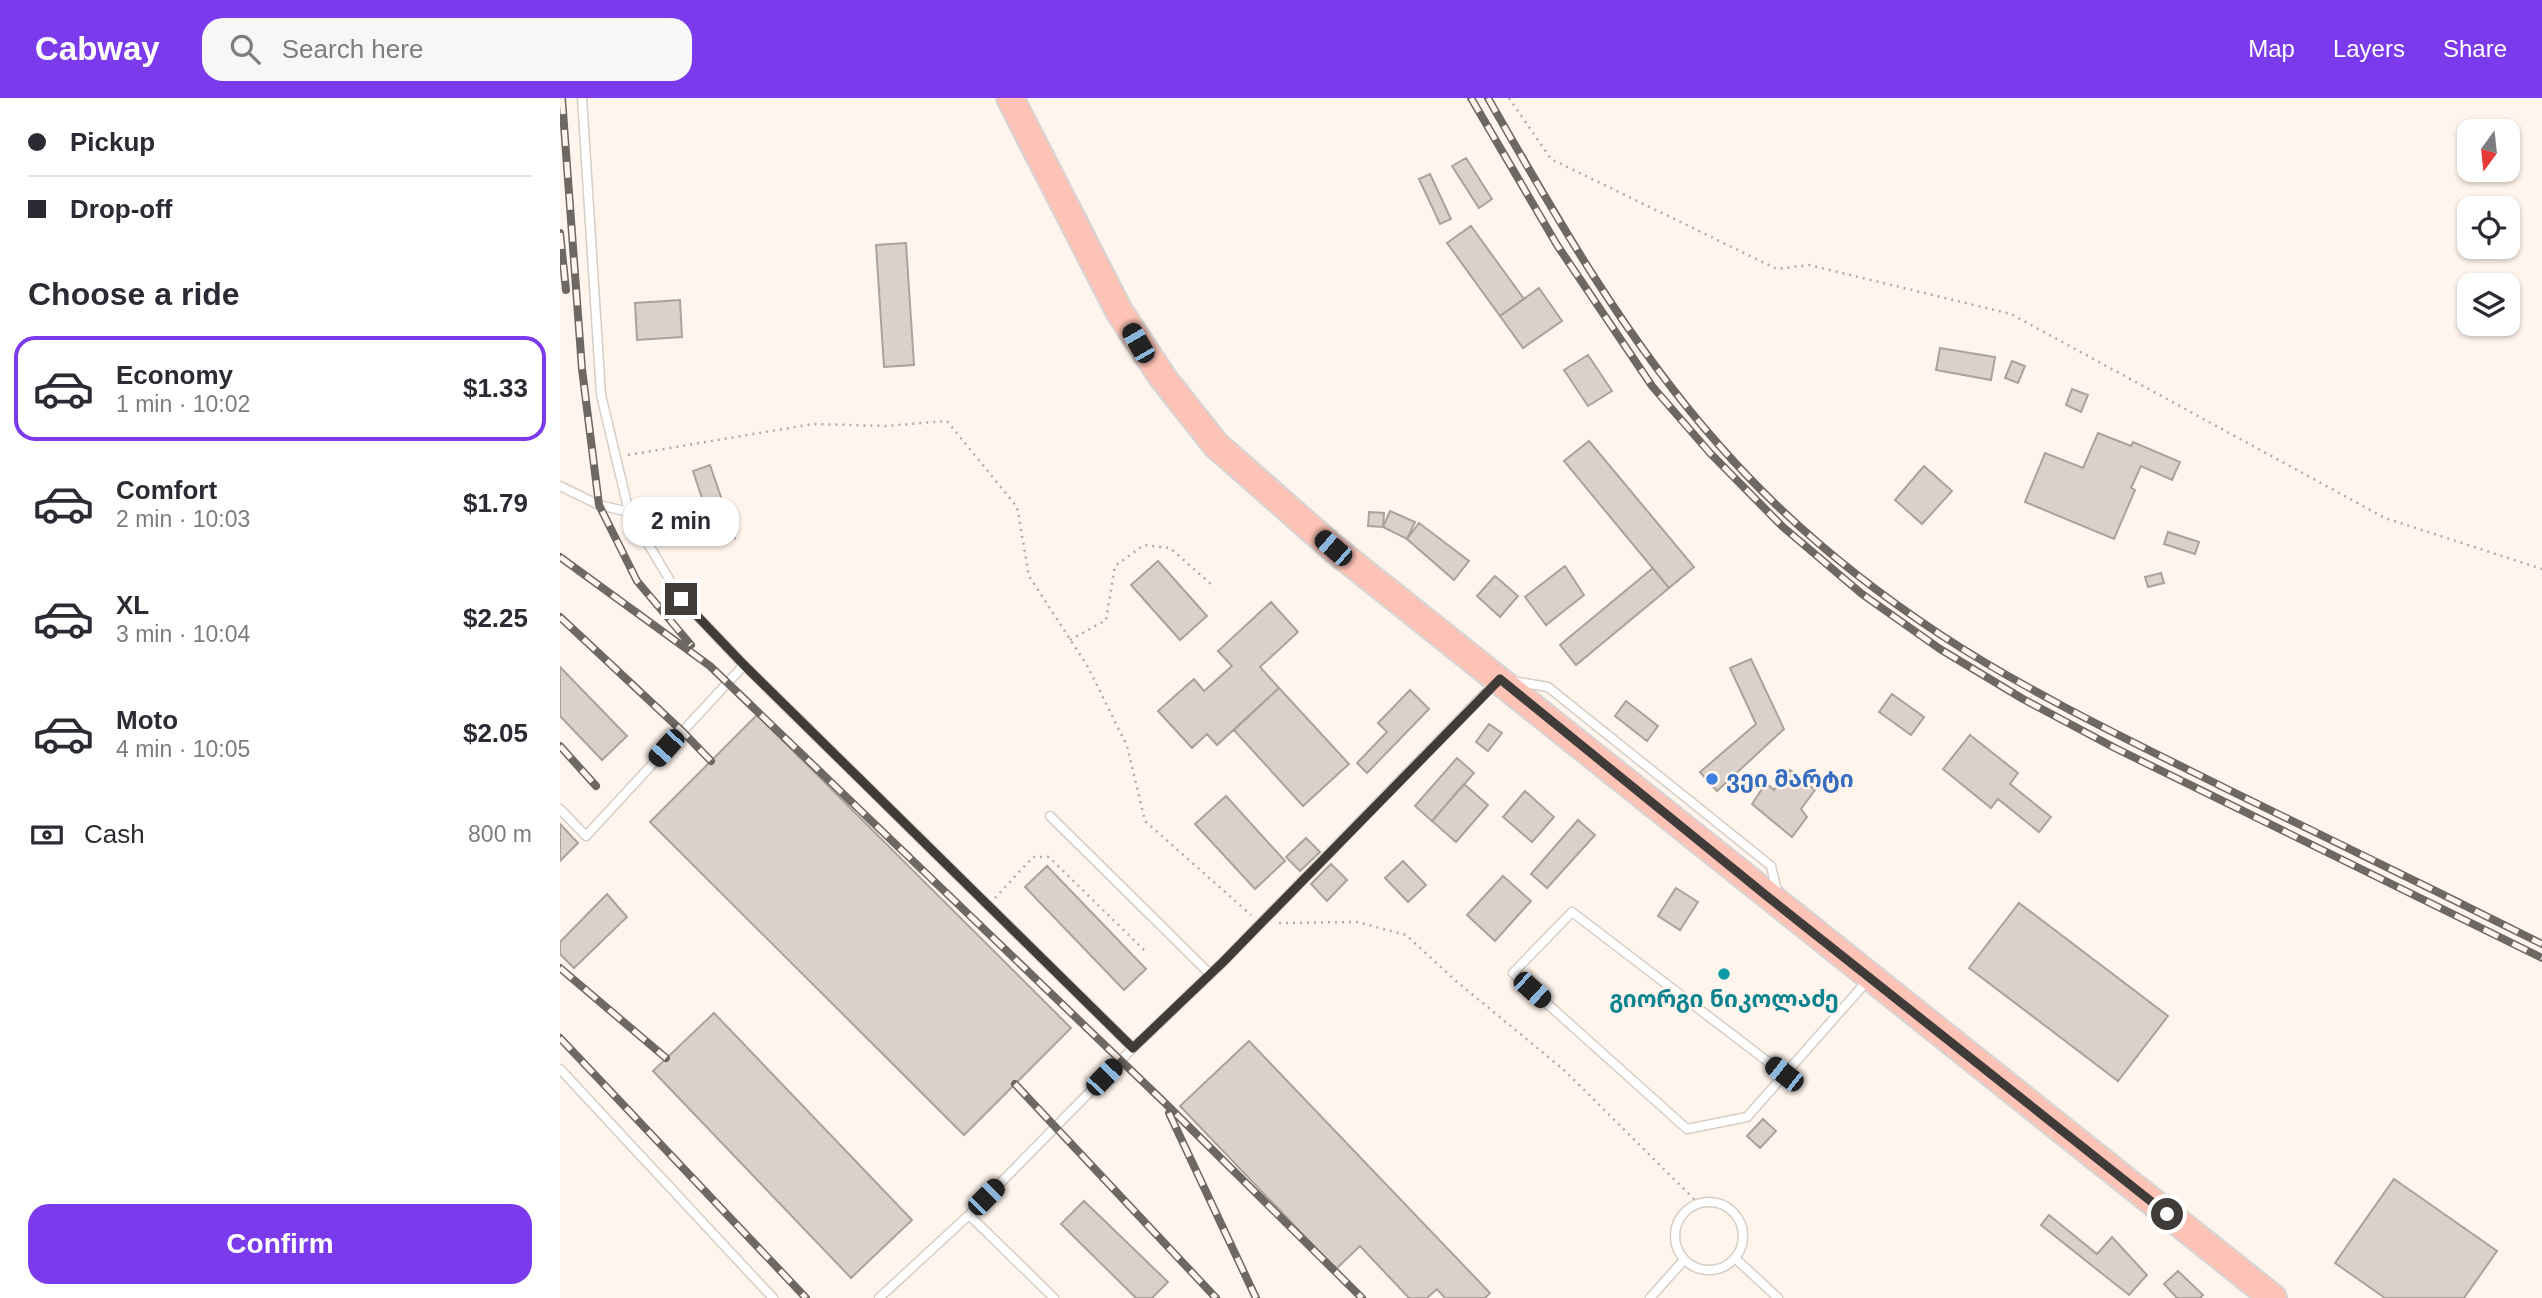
<!DOCTYPE html>
<meta charset="utf-8">
<style>
:root{--surface:#fff;--page:#f7f7f7;--text:#2b2b33;--muted:#7c7c81;--line:#e1e1e2;--accent:#7c3aed}
body{margin:0;font-family:Arial,"Noto Sans Georgian",sans-serif;background:var(--page);color:var(--text);height:100vh;display:flex;flex-direction:column;font-size:26px;white-space:nowrap}
*{box-sizing:border-box;margin:0}
p{font-size:23px;color:var(--muted)}
.icon{flex:none;width:38px;height:38px;fill:none;stroke:currentColor;stroke-width:2;stroke-linecap:round;stroke-linejoin:round}
.map{position:relative;flex:1;overflow:hidden}
.side{display:flex;flex-direction:column;background:var(--surface);width:560px}
.side>*{flex:none}
.hud{display:grid;align-content:center;height:154px;padding:0 28px;background:var(--surface)}
.needle{width:46px;rotate:195deg}
.tools{position:absolute;left:1897px;top:21px;display:grid;gap:14px}
.tools a{display:grid;place-items:center;width:63px;height:63px;border-radius:14px;background:var(--surface);box-shadow:0 2px 5px #0004;font-size:35px}
.end{position:absolute;width:32px;height:32px;margin:-16px;border:9px solid #3e3b38;background:#fff;box-shadow:0 0 0 4px #fff}
.from{border-radius:50%}
.bubble{position:absolute;height:49px;border-radius:21px;background:var(--surface);box-shadow:0 2px 5px #0004;font-size:23px;font-weight:700;line-height:49px;text-align:center}
.car{position:absolute;width:21px;height:42px;margin:-21px -10px;border-radius:9px;box-shadow:0 0 5px 2px #0007;background:linear-gradient(#222 24%,#8ab4d8 0 40%,#222 0 76%,#8ab4d8 0 86%,#222 0)}
.hud b{display:flex;align-items:center;gap:24px;height:66px;font-size:26px}
.hud b+b{border-top:2px solid var(--line)}
.hud i{width:18px;height:18px;background:var(--text)}
ul{padding:0;list-style:none}
li{display:flex;align-items:center;gap:21px;height:105px;margin:0 14px 10px;padding:0 14px;border:4px solid transparent;border-radius:21px}
li div{flex:1}
li b{display:block;font-size:26px}
li em{font-style:normal;font-weight:700}
li.active{border-color:var(--accent)}
li>.icon{width:63px;height:63px;stroke-width:1.5}
h2{padding:0 28px;font-size:32px;line-height:84px}
.pay{display:flex;align-items:center;gap:18px;height:77px;padding:0 28px;font-size:26px}
.pay p{margin-inline-start:auto}
.primary-button{display:flex;gap:14px;margin-top:auto;padding:14px 28px}
.primary-button a{flex:1;height:80px;border-radius:21px;background:var(--accent);color:#fff;font-size:28px;font-weight:700;line-height:80px;text-align:center}
header{display:flex;align-items:center;gap:42px;box-sizing:border-box;height:98px;padding:0 35px;background:var(--accent);color:#fff}
header strong{font-size:33px}
nav{display:flex;gap:38px;margin-inline-start:auto;font-size:24px}
.search{width:490px;height:63px;background:var(--page);display:flex;align-items:center;gap:18px;box-sizing:border-box;padding:0 24px;border-radius:21px;color:var(--muted);font-size:26px}
main{display:flex;flex:1;min-height:0}
.map>svg:first-child{display:block}
.building{fill:#dbd1ca;stroke:#aba29b;stroke-width:2}
.lines{fill:none;stroke-linecap:round;stroke-linejoin:round}
.service-casing{stroke:#d6cdc5;stroke-width:11}
.primary-casing{stroke:#d5d4d3;stroke-width:30}
.path{stroke:#b2aba5;stroke-width:2.5;stroke-dasharray:2 5;stroke-linecap:butt}
.service{stroke:#fff;stroke-width:8}
.primary{stroke:#fec3b6;stroke-width:26}
.rail-casing{stroke:#6d6864;stroke-width:8}
.rail{stroke:#fff5ed;stroke-width:5;stroke-dasharray:16;stroke-linecap:butt}
.route{stroke:#3e3b38;stroke-width:9}
.shop-dot{fill:#3f7fe0;stroke:#fff5ed;stroke-width:2.5}
.culture-dot{fill:#0f9aa8;stroke:#fff5ed;stroke-width:2.5}
.labels{text-anchor:middle;stroke-width:5;stroke-linejoin:round;paint-order:stroke}
.shop-label{font-size:23px;font-weight:bold;fill:#366cbe;stroke:#fff5ed;text-anchor:start}
.culture-label{font-size:23px;font-weight:bold;fill:#0d838f;stroke:#fff5ed}
</style>
<header>
<strong>Cabway</strong>
<div class="search"><svg class="icon" aria-label="search" viewBox="0 0 24 24"><circle cx="10" cy="10" r="6"/><path d="M15 15l6 6"/></svg>Search here</div>
<nav><a>Map</a><a>Layers</a><a>Share</a></nav>
</header>
<main>
<section class="side">
<div class="hud">
<b><i class="from"></i>Pickup</b>
<b><i></i>Drop-off</b>
</div>
<h2>Choose a ride</h2>
<ul>
<li class="active"><svg class="icon" aria-label="car" viewBox="0 0 24 24"><path d="M5 17H2v-5l4-1 3-4h7l3 4 3 1v5h-3M9 17h6M6 11h13"/><circle cx="7" cy="17" r="2"/><circle cx="17" cy="17" r="2"/></svg><div><b>Economy</b><p>1 min · 10:02</p></div><em>$1.33</em></li>
<li><svg class="icon" aria-label="car" viewBox="0 0 24 24"><path d="M5 17H2v-5l4-1 3-4h7l3 4 3 1v5h-3M9 17h6M6 11h13"/><circle cx="7" cy="17" r="2"/><circle cx="17" cy="17" r="2"/></svg><div><b>Comfort</b><p>2 min · 10:03</p></div><em>$1.79</em></li>
<li><svg class="icon" aria-label="car" viewBox="0 0 24 24"><path d="M5 17H2v-5l4-1 3-4h7l3 4 3 1v5h-3M9 17h6M6 11h13"/><circle cx="7" cy="17" r="2"/><circle cx="17" cy="17" r="2"/></svg><div><b>XL</b><p>3 min · 10:04</p></div><em>$2.25</em></li>
<li><svg class="icon" aria-label="car" viewBox="0 0 24 24"><path d="M5 17H2v-5l4-1 3-4h7l3 4 3 1v5h-3M9 17h6M6 11h13"/><circle cx="7" cy="17" r="2"/><circle cx="17" cy="17" r="2"/></svg><div><b>Moto</b><p>4 min · 10:05</p></div><em>$2.05</em></li>
</ul>
<div class="pay"><svg class="icon" aria-label="cash" viewBox="0 0 24 24"><path d="M3 7h18v10H3z"/><circle cx="12" cy="12" r="2"/></svg>Cash<p>800 m</p></div>
<div class="primary-button"><a>Confirm</a></div>
</section>
<div class="map">
<svg width="1982" height="1200" viewBox="0 0 1982 1200">
<rect width="100%" height="100%" fill="#fff5ed"/>
<path class="building" d="M 906,60 L 932,101 L 919,110 L 892,68 Z
M 870,76 L 891,121 L 880,126 L 859,81 Z
M 911,128 L 964,201 L 940,218 L 887,145 Z
M 346,145 L 354,267 L 324,269 L 316,147 Z
M 979,190 L 1002,223 L 963,250 L 940,218 Z
M 120,202 L 122,239 L 77,242 L 75,205 Z
M 1380,250 L 1435,259 L 1431,282 L 1376,272 Z
M 1028,257 L 1052,293 L 1028,308 L 1004,272 Z
M 1452,263 L 1465,268 L 1458,285 L 1445,280 Z
M 1512,291 L 1528,297 L 1521,314 L 1506,307 Z
M 1538,335 L 1571,348 L 1573,344 L 1620,364 L 1612,382 L 1581,368 L 1571,390 L 1575,392 L 1554,441 L 1465,404 L 1485,355 L 1523,370 Z
M 1029,343 L 1134,469 L 1109,490 L 1004,363 Z
M 150,367 L 175,440 L 157,445 L 133,373 Z
M 1364,368 L 1392,393 L 1362,426 L 1335,402 Z
M 830,413 L 855,424 L 847,441 L 823,429 Z
M 809,414 L 824,415 L 823,429 L 808,428 Z
M 859,425 L 909,463 L 894,482 L 847,441 Z
M 1608,434 L 1639,444 L 1635,456 L 1604,446 Z
M 598,463 L 647,518 L 620,542 L 571,487 Z
M 1005,468 L 1024,497 L 986,527 L 965,499 Z
M 1093,470 L 1109,490 L 1016,567 L 1000,547 Z
M 1601,475 L 1604,485 L 1588,489 L 1585,479 Z
M 935,478 L 958,498 L 940,519 L 917,498 Z
M 711,504 L 738,534 L 700,569 L 719,590 L 657,647 L 647,636 L 632,650 L 598,613 L 634,581 L 644,593 L 672,568 L 658,553 Z
M 1191,561 L 1224,631 L 1157,693 L 1140,674 L 1196,626 L 1170,570 Z
M 0,569 L 67,638 L 42,662 L 0,618 Z
M 719,590 L 789,666 L 743,708 L 674,632 Z
M 850,592 L 869,611 L 807,675 L 797,665 L 827,634 L 818,625 Z
M 1332,596 L 1364,619 L 1351,637 L 1319,614 Z
M 1066,603 L 1098,628 L 1087,643 L 1055,618 Z
M 197,617 L 511,930 L 404,1037 L 90,724 Z
M 929,626 L 942,635 L 928,653 L 916,644 Z
M 1410,637 L 1458,675 L 1450,686 L 1491,719 L 1479,734 L 1438,701 L 1431,710 L 1383,671 Z
M 897,660 L 914,675 L 872,723 L 855,708 Z
M 1230,672 L 1255,692 L 1241,711 L 1247,719 L 1232,739 L 1192,706 L 1206,685 L 1214,692 Z
M 904,686 L 928,707 L 896,744 L 872,723 Z
M 965,693 L 994,719 L 972,744 L 943,719 Z
M 666,698 L 725,763 L 695,791 L 635,726 Z
M 1018,722 L 1035,737 L 987,790 L 971,776 Z
M 0,726 L 18,745 L 0,763 Z
M 746,740 L 760,754 L 740,773 L 726,759 Z
M 843,763 L 866,787 L 848,804 L 825,780 Z
M 771,766 L 787,782 L 767,803 L 751,786 Z
M 487,768 L 586,871 L 564,892 L 465,789 Z
M 943,778 L 971,803 L 935,843 L 907,817 Z
M 1116,790 L 1138,804 L 1120,832 L 1098,818 Z
M 47,796 L 67,819 L 14,870 L 0,856 L 0,844 Z
M 1459,805 L 1608,918 L 1558,983 L 1409,870 Z
M 154,915 L 352,1122 L 291,1180 L 93,973 Z
M 689,943 L 930,1195 L 925,1200 L 885,1200 L 877,1191 L 867,1200 L 849,1200 L 800,1148 L 776,1171 L 620,1008 Z
M 1203,1021 L 1216,1033 L 1200,1050 L 1187,1038 Z
M 1834,1081 L 1937,1153 L 1904,1200 L 1825,1200 L 1775,1165 Z
M 524,1103 L 608,1184 L 592,1200 L 576,1200 L 501,1126 Z
M 1489,1117 L 1537,1156 L 1552,1139 L 1587,1177 L 1569,1197 L 1481,1127 Z
M 1618,1173 L 1643,1197 L 1640,1200 L 1617,1200 L 1604,1186 Z"/>
<g class="lines">
<g class="service-casing">
<path id="service" d="M 22,0 L 41,297 L 69,414
M 0,388 L 39,407 L 69,414 L 121,501 L 184,567 L 573,950 L 663,864 L 935,585
M 953,583 L 988,589 L 1109,686 L 1211,768 L 1218,797
M 0,711 L 26,738 L 184,567
M 490,718 L 650,876
M 0,971 L 213,1200
M 1224,976 L 1012,814 L 953,875 L 1127,1031 L 1187,1019 L 1308,882
M1115 1138a34 34 0 1 1 68 0a34 34 0 1 1-68 0Z
M 1176,1161 L 1218,1200
M 319,1200 L 409,1117
M 494,1200 L 409,1117 L 573,950
M 1090,1200 L 1124,1162"/>
</g>
<g class="primary-casing">
<path id="primary" d="M 450,0 L 559,213 L 603,280 L 656,347 L 773,450 L 1713,1200"/>
</g>
<path class="path" d="M 949,0 L 991,61 L 1217,171 L 1249,167 L 1451,216 L 1825,420 L 1982,471
M 68,357 L 253,326 L 326,328 L 387,323 L 457,409 L 469,478 L 528,569 L 567,648 L 585,723 L 691,817
M 510,542 L 546,522 L 555,468 L 584,447 L 610,450 L 652,487
M 435,800 L 473,759 L 489,759 L 584,852
M 719,825 L 797,824 L 846,837 L 896,883 L 1004,972 L 1138,1105"/>
<use href="#service" class="service"/>
<use href="#primary" class="primary"/>
<g class="rail-casing">
<path id="rail" d="M 2,0 L 22,271 L 39,407 L 77,483 L 131,547
M 911,0 L 997,147 L 1092,288 L 1150,355 L 1223,429 L 1302,496 L 1380,551 L 1463,601 L 1555,650 L 1982,860
M 928,0 C 997,121 1066,242 1159,347 C 1223,420 1300,484 1381,537 C 1471,596 1573,644 1669,692 C 1774,743 1878,794 1982,846
M 0,135 L 6,192
M 0,459 L 150,568 L 605,1005 L 802,1200
M 0,519 L 122,633 L 151,663
M 0,648 L 36,688
M 0,870 L 106,960
M 0,940 L 246,1200
M 455,986 L 656,1200
M 609,1015 L 696,1200"/>
</g>
<use href="#rail" class="rail"/>
</g>
<g class="lines">
<path class="route" d="M 121,501 L 184,567 L 573,950 L 663,864 L 940,581 L 1208,799 L 1607,1116"/>
</g>
<circle class="shop-dot" cx="1152" cy="681" r="7"/>
<circle class="culture-dot" cx="1164" cy="876" r="7"/>
<g class="labels">
<g class="shop-label">
<text x="1166" y="689">ვეი მარტი</text>
</g>
<g class="culture-label">
<text x="1164" y="909">გიორგი ნიკოლაძე</text>
</g>
</g>
</svg>
<div class="tools">
<a><svg class="needle" viewBox="-14 -14 28 28"><path d="M0-13l5 13h-10z" fill="#e53935"/><path d="M0 13l5-13h-10z" fill="#7c7c81"/></svg></a>
<a><svg class="icon" aria-label="locate" viewBox="0 0 24 24"><circle cx="12" cy="12" r="6"/><path d="M12 2v4M12 18v4M2 12h4M18 12h4"/></svg></a>
<a><svg class="icon" aria-label="layers" viewBox="0 0 24 24"><path d="M12 4l9 5-9 5-9-5zM3 14l9 5 9-5"/></svg></a>
</div>
<i class="end from" style="left:1607px;top:1116px"></i>
<i class="end" style="left:121px;top:501px"></i>
<div class="bubble" style="left:63px;top:399px;width:116px">2 min</div>
<i class="car" style="left:578px;top:245px;rotate:330deg"></i>
<i class="car" style="left:773px;top:450px;rotate:311deg"></i>
<i class="car" style="left:106px;top:650px;rotate:222deg"></i>
<i class="car" style="left:972px;top:892px;rotate:132deg"></i>
<i class="car" style="left:1224px;top:976px;rotate:308deg"></i>
<i class="car" style="left:544px;top:979px;rotate:44deg"></i>
<i class="car" style="left:426px;top:1099px;rotate:45deg"></i>
</div>
</main>
